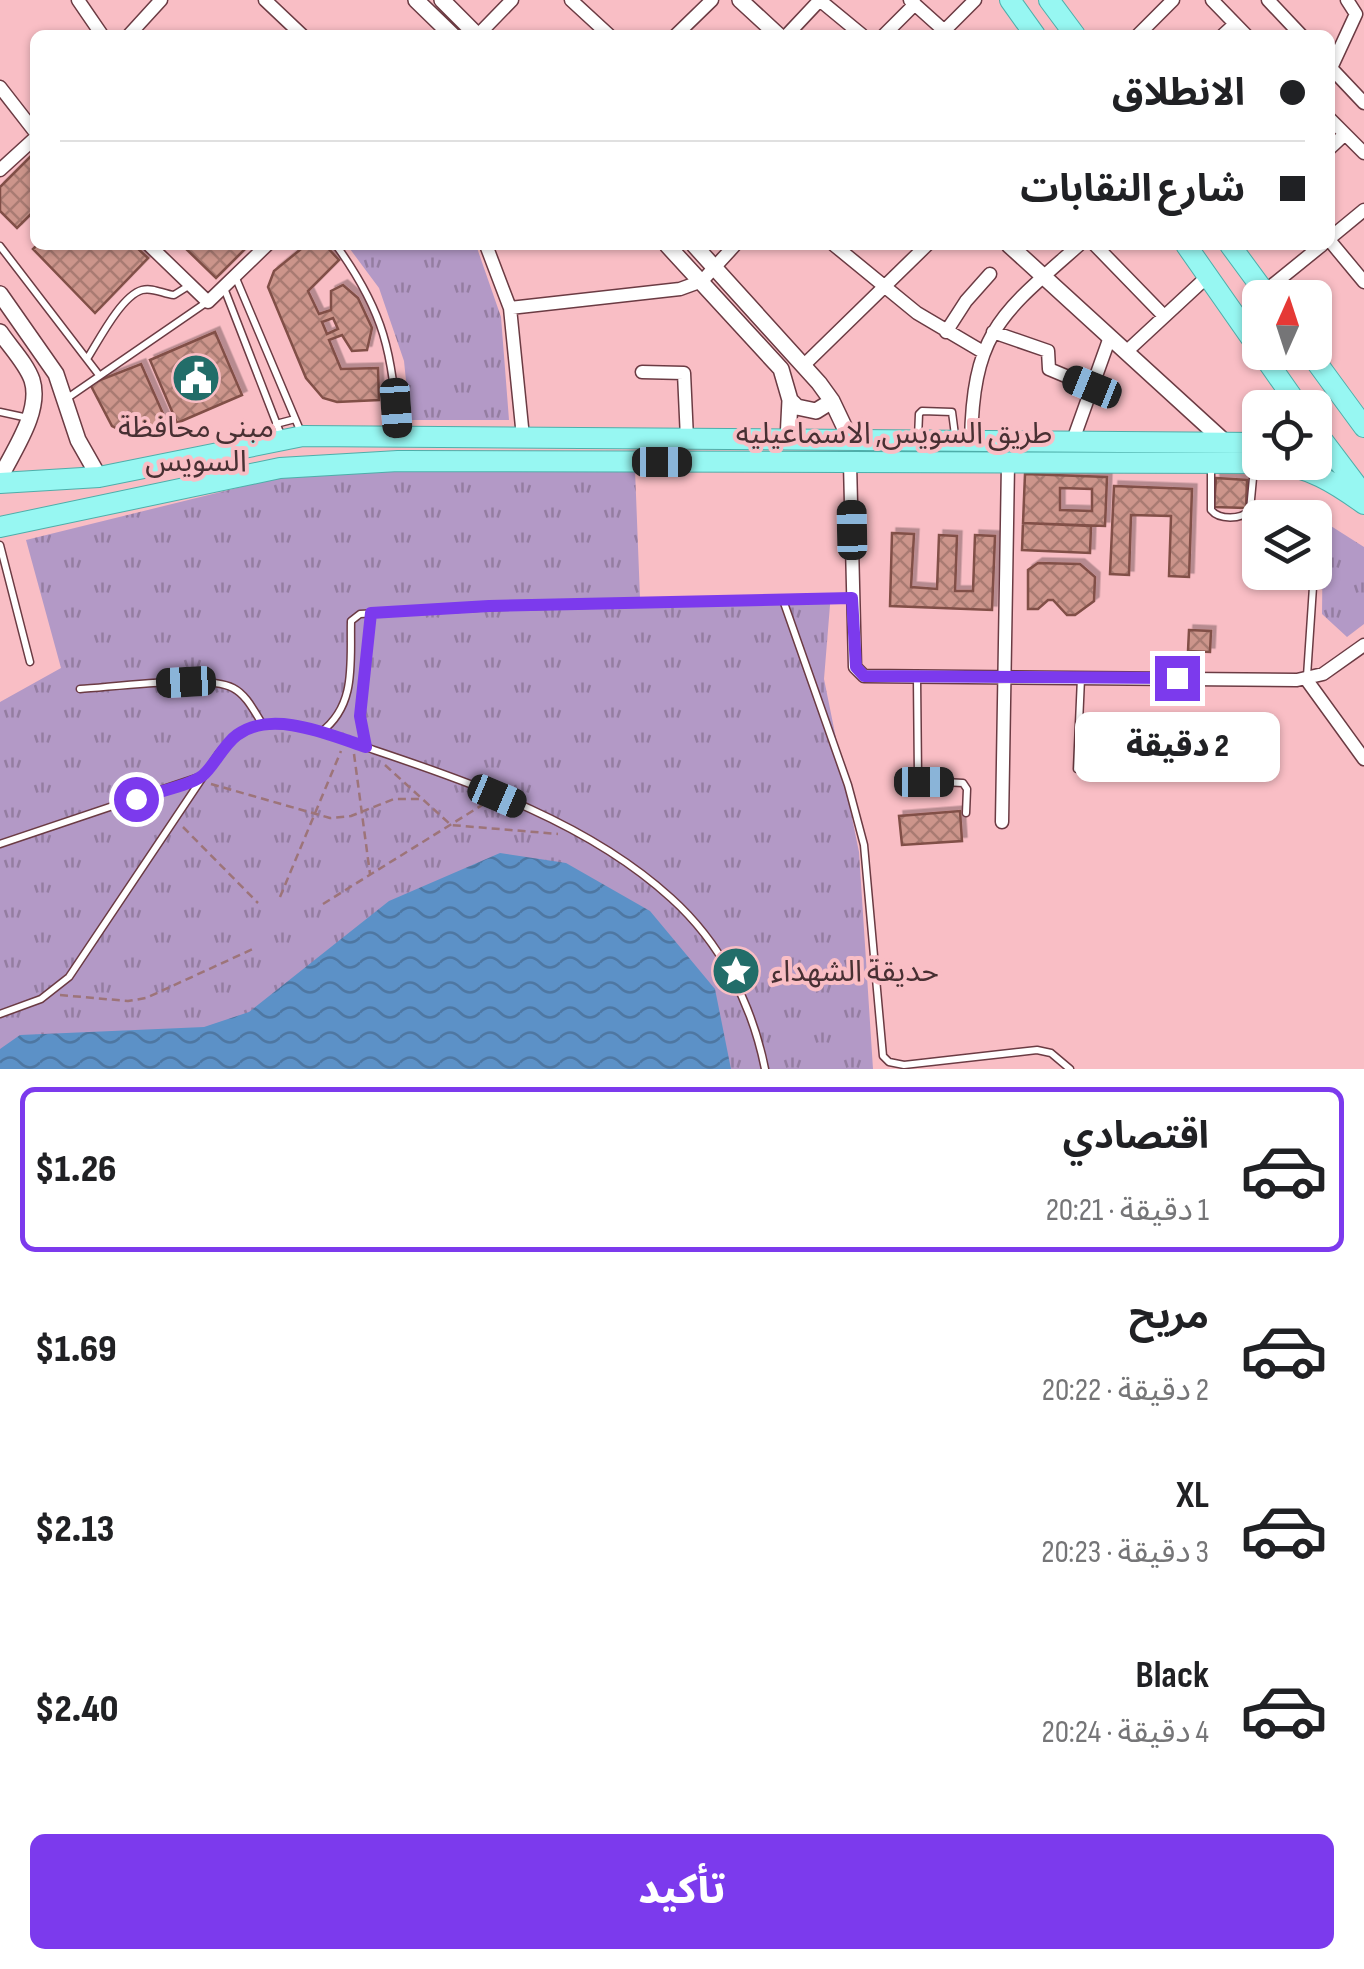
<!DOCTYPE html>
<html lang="ar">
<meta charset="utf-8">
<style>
:root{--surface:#fff;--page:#f6f6f6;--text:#202124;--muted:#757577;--line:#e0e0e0;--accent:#7c3aed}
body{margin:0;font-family:"Sofia Sans Condensed","Noto Sans Arabic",sans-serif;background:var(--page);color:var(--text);direction:rtl;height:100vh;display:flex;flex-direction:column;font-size:38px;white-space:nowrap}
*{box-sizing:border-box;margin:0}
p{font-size:32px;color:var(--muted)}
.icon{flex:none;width:55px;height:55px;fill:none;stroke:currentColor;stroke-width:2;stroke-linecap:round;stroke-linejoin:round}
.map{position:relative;height:1069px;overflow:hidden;direction:ltr}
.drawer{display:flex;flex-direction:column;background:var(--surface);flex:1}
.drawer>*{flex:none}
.guide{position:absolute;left:30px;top:30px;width:1305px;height:220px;border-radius:15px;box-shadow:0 2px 8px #0004;direction:rtl;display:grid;align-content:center;height:220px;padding:0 30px;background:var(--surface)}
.needle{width:65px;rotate:3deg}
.controls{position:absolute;left:1242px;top:280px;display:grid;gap:20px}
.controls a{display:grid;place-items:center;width:90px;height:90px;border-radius:15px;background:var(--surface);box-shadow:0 2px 8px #0004;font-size:50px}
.end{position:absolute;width:45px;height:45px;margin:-22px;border:12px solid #7c3aed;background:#fff;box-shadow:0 0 0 5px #fff}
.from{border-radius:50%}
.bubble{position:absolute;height:70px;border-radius:15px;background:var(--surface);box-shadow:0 2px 8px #0004;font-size:32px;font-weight:800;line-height:70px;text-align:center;direction:rtl}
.car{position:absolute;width:30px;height:60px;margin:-30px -15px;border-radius:12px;box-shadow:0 0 8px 2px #0007;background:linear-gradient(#222 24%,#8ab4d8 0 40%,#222 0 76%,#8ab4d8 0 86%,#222 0)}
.guide b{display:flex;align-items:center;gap:35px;height:95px;font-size:38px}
.guide b+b{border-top:2px solid var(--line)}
.guide i{width:25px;height:25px;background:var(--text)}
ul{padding:18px 0 0;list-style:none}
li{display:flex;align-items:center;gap:30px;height:165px;margin:0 20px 15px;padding:0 10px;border:5px solid transparent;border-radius:15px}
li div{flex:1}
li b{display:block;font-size:38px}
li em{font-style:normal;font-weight:800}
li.selected{border-color:var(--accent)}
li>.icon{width:90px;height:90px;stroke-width:1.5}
.button{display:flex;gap:20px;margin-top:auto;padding:20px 30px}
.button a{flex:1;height:115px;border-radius:15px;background:var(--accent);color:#fff;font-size:40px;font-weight:800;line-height:115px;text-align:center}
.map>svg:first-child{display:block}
.park{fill:url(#park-tufts)}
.water{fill:url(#water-waves)}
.building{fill:url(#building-cross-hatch);stroke:#814f47;stroke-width:2.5;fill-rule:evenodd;filter:url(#shadow)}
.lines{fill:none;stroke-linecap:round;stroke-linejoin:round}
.service-casing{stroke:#6b3b43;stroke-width:9}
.minor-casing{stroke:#6b3b43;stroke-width:15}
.tertiary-casing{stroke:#6b3b43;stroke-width:18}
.primary-casing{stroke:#4eaeaa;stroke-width:22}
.path{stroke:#9d7479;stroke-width:2.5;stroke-dasharray:8 5;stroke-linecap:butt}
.service{stroke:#fff;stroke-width:6}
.minor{stroke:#fff;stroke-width:12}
.tertiary{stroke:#fff;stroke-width:15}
.primary{stroke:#97f7f2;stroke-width:20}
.route{stroke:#7c3aed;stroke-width:12}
.labels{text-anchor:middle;stroke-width:8;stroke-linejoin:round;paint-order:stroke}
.poi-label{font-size:30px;fill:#483033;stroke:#f9bec5}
.street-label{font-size:30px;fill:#483033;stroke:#f9bec5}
</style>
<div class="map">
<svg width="1364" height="1069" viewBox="0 0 1364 1069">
<defs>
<pattern id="park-tufts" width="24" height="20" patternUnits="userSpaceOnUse" patternTransform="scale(2.5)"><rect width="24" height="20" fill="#b399c6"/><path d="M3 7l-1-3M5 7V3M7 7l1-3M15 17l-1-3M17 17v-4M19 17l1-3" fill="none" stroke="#947da1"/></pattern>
<pattern id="water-waves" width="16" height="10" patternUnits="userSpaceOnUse" patternTransform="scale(2.5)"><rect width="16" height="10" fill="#5c91c7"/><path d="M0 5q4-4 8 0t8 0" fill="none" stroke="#4e77a2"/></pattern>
<pattern id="building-cross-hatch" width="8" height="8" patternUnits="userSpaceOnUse" patternTransform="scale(2.5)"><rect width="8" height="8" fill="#cc958b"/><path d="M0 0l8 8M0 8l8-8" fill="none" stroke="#a87a72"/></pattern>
<filter id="shadow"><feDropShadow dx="4.5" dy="-4.5" stdDeviation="0" flood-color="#0004"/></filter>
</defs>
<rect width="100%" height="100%" fill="#f9bec5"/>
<path class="park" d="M 347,245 L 476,245 L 501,317 L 509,420 L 410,420 L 404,361 L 379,288 Z
M 314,469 L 635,469 L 640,598 L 831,593 L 824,679 L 859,852 L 873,1069 L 0,1069 L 0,702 L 61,668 L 26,540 Z
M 1323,521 L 1364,547 L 1364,624 L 1347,637 L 1322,614 Z"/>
<path class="water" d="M 500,853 L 566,863 L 650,911 L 715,989 L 731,1069 L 0,1069 L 0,1049 L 20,1035 L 204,1027 L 249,1012 L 389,901 Z"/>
<path class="building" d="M 31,156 L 35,160 L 35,210 L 17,228 L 0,211 L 0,187 Z
M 37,245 L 134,245 L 148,258 L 95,313 L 33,249 Z
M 182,245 L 249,245 L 216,278 Z
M 306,245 L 325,245 L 339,260 L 308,291 L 319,314 L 331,310 L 331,291 L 343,285 L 358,298 L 372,328 L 367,350 L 352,351 L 342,335 L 329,340 L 341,369 L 378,368 L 379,400 L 337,402 L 323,398 L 306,378 L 268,287 L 274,271 ZM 333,318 L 338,329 L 327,334 L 322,322 Z
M 215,332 L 242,395 L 177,423 L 150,360 Z
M 141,364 L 168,425 L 149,432 L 128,434 L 112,426 L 90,384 Z
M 1025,474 L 1107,477 L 1105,526 L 1023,523 ZM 1060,488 L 1092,489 L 1092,511 L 1060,510 Z
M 1216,478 L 1247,480 L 1246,508 L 1214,507 Z
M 1114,486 L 1192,489 L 1189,577 L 1169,576 L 1171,516 L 1131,515 L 1129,575 L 1110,574 Z
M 1023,523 L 1091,526 L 1090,553 L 1022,550 Z
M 892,533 L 914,534 L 911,587 L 937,589 L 939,535 L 957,536 L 955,591 L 973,591 L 975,535 L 995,536 L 992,610 L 890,606 Z
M 1038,563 L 1080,564 L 1095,577 L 1094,601 L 1075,615 L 1067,615 L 1053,600 L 1048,600 L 1038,609 L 1028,609 L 1028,570 Z
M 1189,630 L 1211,631 L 1210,652 L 1188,651 Z
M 960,811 L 962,841 L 902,845 L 899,816 Z"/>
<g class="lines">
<g class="service-casing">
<path id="service" d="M 336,245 C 385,313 392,352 398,434
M 0,246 L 99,375
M 235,276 L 300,430
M 224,288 L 281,435
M 87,359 C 98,342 121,296 142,290 C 153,287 163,294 174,295 L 190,285
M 66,399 L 207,302
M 0,412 L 28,418
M 276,424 L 295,419
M 918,438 L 919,414 L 922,411 L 952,412 L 955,435
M 1211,468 L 1211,510 C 1219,520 1241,520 1250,510 L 1253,478 L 1259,467
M 0,545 L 30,662
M 1315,561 L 1317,527
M 783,600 L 848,785 L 864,845 L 883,1056 L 889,1062 L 904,1065 L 1037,1050 L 1051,1053 L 1070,1069
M 1307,676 L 1314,572
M 917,678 L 918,777 L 924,781 L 963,783 L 967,789 L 966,813
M 80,689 C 114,687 206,674 233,688 C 247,695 255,713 263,725
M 321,732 C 357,705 350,662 351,621 L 360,614 L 489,607 L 851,598
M 365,745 L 360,717 L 371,613
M 1077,769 L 1081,678
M 0,844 L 202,776
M 0,1014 L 41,999 L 69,977 L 219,753 C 232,739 243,728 263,725 C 300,721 339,738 374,750 C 476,784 590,824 671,898 C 721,943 752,1004 765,1069"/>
</g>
<g class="minor-casing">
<path id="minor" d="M 78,0 L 102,35
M 265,0 L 302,35
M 571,0 L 609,35
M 910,0 L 949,35
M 1212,0 L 1246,35
M 1268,0 L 1301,35
M 129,35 L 161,0
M 478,35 L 512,0
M 676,35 L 712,0
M 787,35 L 817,3 L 822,2 L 862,35
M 884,35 L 915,4
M 940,35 L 975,0
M 1138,35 L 1173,0
M 1223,35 L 1235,24
M 1330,67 L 1364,103
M 1331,68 L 1356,14 L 1347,0
M 0,87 L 35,132
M 1330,119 L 1364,153
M 1330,148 L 1345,134
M 0,170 L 35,138
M 1330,238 L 1364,210
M 1330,241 L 1364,282
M 149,245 L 208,302 L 267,245
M 486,245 L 510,308 L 523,437
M 834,245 L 917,313 L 983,352
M 1095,245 L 1164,316
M 1264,292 L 1322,245
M 510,308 L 680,289 L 702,281 L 735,245
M 946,332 L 966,301 L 990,274
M 993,332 L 1048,351 L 1049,369 L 1092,387
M 1126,352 L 1208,276
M 804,365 L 927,245
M 642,372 L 684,373 L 687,439
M 971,442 C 973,331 1001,314 1079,245
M 1072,443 L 1110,337
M 850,463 L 855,667 L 864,676 L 1297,680 L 1323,674 L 1364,645
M 1306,679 L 1364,759
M 1002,822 L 1008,464"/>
</g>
<g class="tertiary-casing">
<path id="tertiary" d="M 416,0 L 452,35
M 442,0 L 477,35
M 740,0 L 778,35
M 667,245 L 781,369 L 790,400 L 788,440
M 694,245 L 819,383 L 832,401 L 851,441
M 1009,245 L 1227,444
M 0,294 L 56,374 L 78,440 L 99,477
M 0,332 C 10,347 26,363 32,380 C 42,411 13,451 0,478
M 790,400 L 797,407 L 816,411 L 832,401"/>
</g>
<g class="primary-casing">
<path id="primary" d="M 1010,0 L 1035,35
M 1049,0 L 1075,35
M 1186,245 L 1300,408
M 1230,245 L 1269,298
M 1309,352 L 1364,427
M 1315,430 L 1364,495
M 0,483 L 99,477 L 303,436 L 1260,443
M 0,527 L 280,468 L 398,461 L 1271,463 C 1308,466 1335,483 1364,504"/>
</g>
<path class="path" d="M 354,754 L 370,874
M 385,765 L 451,825 L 558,834
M 211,784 L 330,818 L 351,816 L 394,799 L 420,799
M 183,827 L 258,903
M 280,897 L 341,751
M 323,904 L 487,802
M 60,995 L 128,1001 L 146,998 L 255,948"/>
<use href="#service" class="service"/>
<use href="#minor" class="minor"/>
<use href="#tertiary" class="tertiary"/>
<use href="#primary" class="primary"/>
</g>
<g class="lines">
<path class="route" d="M 136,799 C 152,793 189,786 202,776 C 213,768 223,745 237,735 C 272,709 330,735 366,747 L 360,716 L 371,613 L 489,606 L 852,598 L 856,667 L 864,676 L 1177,678"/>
</g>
<defs>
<g id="civic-disc" transform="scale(2.5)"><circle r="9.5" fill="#226d69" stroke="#f9bec5"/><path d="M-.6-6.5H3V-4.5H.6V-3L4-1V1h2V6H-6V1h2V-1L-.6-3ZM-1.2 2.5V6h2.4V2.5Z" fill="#fff"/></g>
<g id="sight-disc" transform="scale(2.5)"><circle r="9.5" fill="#226d69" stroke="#f9bec5"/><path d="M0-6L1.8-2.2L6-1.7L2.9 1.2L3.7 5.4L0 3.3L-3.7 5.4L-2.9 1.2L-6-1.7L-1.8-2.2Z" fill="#fff"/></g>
</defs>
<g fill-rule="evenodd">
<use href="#civic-disc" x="196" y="378"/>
<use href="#sight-disc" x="736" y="971"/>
</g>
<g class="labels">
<g class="poi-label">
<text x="196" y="437">مبنى محافظة<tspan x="196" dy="34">السويس</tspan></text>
<text x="771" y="981" text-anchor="start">حديقة الشهداء</text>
</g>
<g class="street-label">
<text x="894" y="443">طريق السويس, الاسماعيليه</text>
</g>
</g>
</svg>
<div class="controls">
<a><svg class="needle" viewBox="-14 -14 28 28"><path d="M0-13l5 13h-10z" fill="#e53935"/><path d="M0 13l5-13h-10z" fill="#757577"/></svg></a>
<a><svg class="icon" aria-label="locate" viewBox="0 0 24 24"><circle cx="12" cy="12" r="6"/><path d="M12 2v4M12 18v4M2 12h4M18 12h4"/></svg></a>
<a><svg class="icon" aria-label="layers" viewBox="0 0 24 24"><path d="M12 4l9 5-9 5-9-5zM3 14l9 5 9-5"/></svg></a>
</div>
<i class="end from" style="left:136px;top:799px"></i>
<i class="end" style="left:1177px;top:678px"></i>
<div class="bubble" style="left:1075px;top:712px;width:205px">2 دقيقة</div>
<i class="car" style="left:1092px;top:387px;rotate:292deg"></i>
<i class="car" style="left:396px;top:408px;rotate:176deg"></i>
<i class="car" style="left:662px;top:462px;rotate:90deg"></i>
<i class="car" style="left:852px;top:530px;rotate:359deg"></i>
<i class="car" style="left:186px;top:682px;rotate:267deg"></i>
<i class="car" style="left:924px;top:782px;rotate:90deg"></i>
<i class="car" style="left:497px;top:796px;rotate:113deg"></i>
<div class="guide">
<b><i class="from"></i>الانطلاق</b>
<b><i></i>شارع النقابات</b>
</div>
</div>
<section class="drawer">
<ul>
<li class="selected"><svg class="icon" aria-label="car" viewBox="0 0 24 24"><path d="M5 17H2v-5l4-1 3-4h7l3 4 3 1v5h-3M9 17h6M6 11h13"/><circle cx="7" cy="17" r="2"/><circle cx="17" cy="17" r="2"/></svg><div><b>اقتصادي</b><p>1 دقيقة · 20:21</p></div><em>$1.26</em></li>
<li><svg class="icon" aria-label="car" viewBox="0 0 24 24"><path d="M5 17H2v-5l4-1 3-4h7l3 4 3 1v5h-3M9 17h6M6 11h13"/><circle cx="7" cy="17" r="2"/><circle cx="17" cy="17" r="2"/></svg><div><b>مريح</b><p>2 دقيقة · 20:22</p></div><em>$1.69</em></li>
<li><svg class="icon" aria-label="car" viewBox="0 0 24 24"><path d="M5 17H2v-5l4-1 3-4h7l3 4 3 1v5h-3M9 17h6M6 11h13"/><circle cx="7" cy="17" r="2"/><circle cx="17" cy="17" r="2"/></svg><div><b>XL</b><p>3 دقيقة · 20:23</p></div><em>$2.13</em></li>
<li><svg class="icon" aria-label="car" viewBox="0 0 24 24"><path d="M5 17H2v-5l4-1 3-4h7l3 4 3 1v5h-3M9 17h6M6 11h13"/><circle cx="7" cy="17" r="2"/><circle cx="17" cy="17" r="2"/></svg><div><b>Black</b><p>4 دقيقة · 20:24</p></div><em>$2.40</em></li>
</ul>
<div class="button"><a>تأكيد</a></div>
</section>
